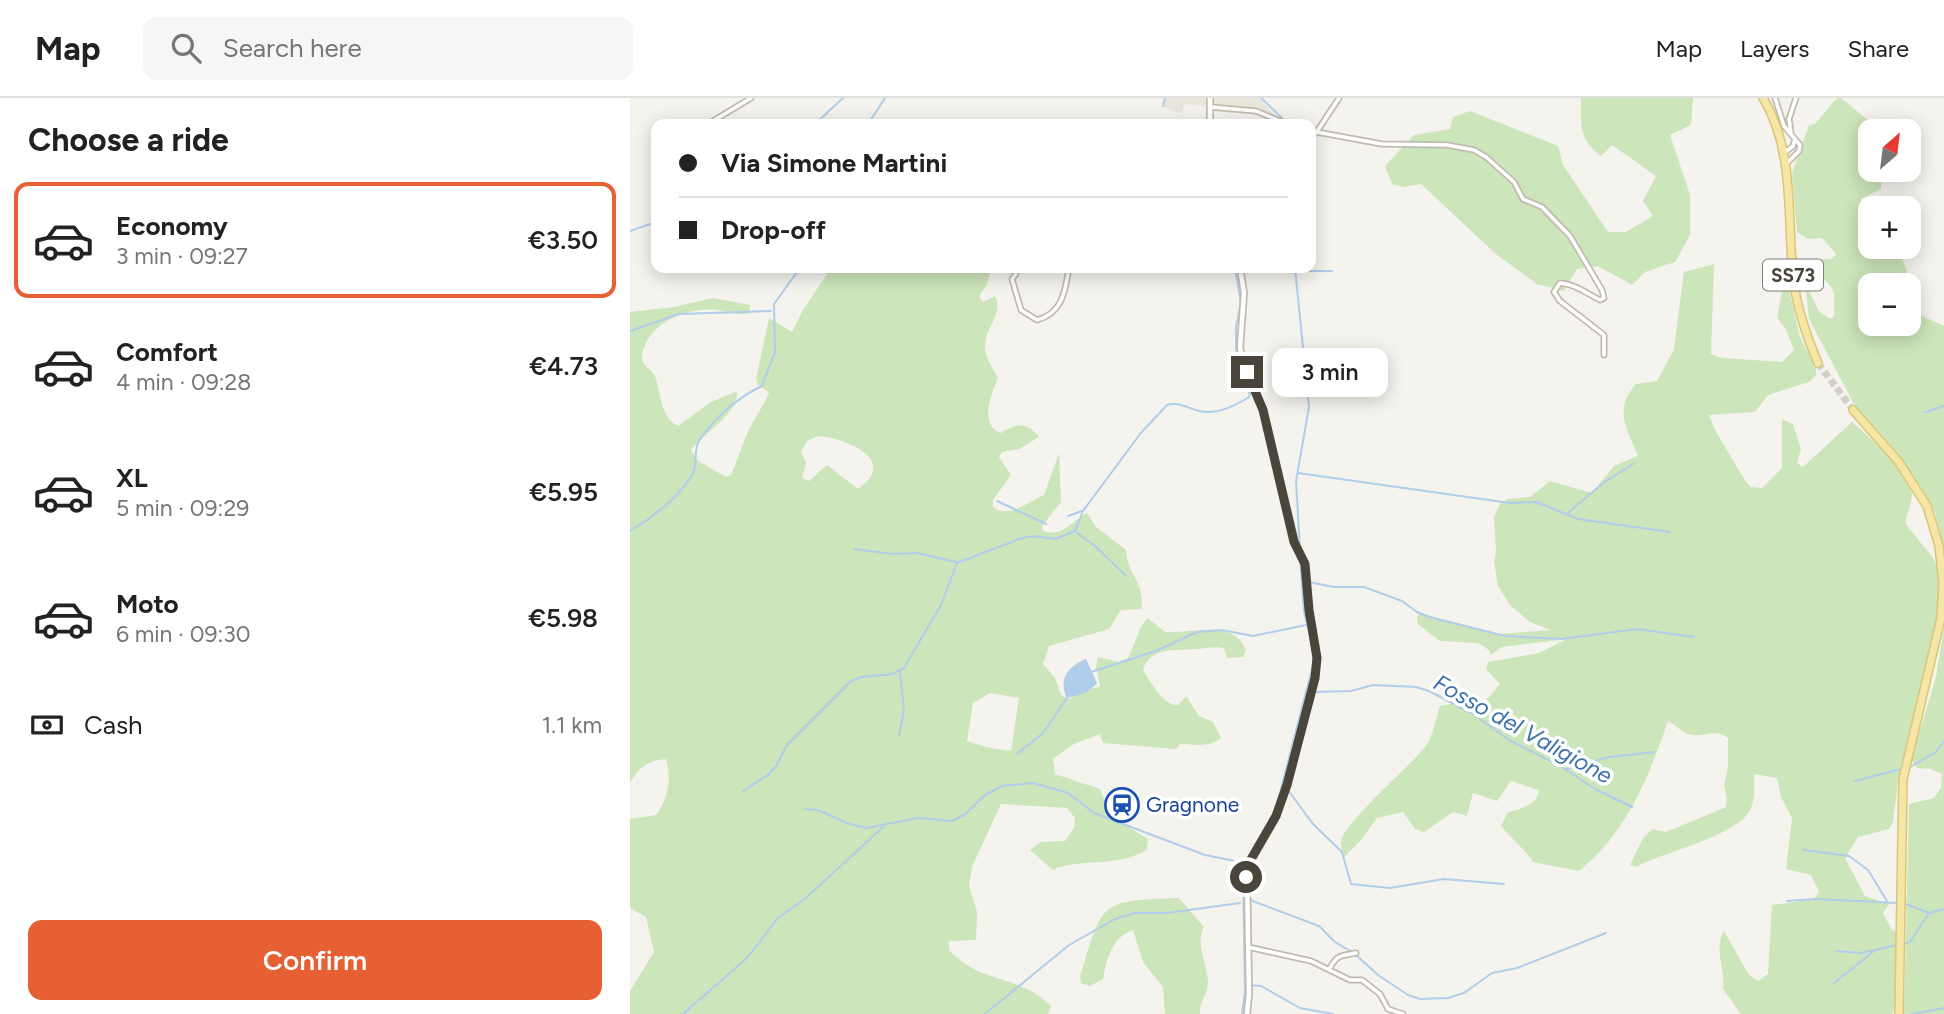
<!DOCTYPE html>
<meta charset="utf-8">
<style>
:root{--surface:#fff;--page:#f6f6f6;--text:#222;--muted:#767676;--line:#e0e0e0;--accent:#e66033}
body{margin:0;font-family:Figtree,sans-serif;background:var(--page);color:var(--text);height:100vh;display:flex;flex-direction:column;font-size:26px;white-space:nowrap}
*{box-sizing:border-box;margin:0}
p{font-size:23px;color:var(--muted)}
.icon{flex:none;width:38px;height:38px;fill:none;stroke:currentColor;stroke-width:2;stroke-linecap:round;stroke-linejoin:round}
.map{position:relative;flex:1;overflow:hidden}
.details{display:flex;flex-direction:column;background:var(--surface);width:630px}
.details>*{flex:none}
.top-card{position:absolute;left:21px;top:21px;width:665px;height:154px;border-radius:14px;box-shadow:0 4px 18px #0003;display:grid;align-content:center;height:154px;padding:0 28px;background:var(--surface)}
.needle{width:46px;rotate:28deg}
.fabs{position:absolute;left:1228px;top:21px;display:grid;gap:14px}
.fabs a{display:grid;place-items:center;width:63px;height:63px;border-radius:14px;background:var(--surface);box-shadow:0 4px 18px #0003;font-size:35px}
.end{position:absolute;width:32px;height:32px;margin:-16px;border:9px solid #49453b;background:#fff;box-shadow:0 0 0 4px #fff}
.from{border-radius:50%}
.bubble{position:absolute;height:49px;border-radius:14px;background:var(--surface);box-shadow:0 4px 18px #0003;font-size:23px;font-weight:600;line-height:49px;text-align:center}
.top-card b{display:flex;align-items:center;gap:24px;height:66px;font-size:26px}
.top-card b+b{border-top:2px solid var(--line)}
.top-card i{width:18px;height:18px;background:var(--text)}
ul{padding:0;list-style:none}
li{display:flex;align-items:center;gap:21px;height:116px;margin:0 14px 10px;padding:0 14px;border:4px solid transparent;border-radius:14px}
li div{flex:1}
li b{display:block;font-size:26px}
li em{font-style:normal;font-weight:600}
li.selected{border-color:var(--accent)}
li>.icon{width:63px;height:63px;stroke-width:1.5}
h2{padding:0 28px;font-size:32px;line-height:84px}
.pay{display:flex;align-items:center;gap:18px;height:77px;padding:0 28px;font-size:26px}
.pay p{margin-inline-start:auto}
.button{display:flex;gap:14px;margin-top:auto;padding:14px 28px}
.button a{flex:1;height:80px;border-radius:14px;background:var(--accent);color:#fff;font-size:28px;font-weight:600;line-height:80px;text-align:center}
header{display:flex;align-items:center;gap:42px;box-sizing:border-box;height:98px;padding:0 35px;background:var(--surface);border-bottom:2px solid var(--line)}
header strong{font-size:33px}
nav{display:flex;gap:38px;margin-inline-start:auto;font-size:24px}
.search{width:490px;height:63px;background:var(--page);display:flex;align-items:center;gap:18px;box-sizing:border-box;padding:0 24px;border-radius:14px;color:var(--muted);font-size:26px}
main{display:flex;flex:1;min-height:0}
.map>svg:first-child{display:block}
.residential{fill:#e8e6db}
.green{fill:#cde5ba;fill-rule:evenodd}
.water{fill:#b0cdeb}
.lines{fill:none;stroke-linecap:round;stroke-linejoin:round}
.stream{stroke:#b0cdeb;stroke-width:2}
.primary-tunnel{stroke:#d3d0c9;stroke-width:7;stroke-dasharray:7 3.5;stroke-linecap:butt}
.minor-casing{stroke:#c0bcb0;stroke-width:7}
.tertiary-casing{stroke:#c0bcb0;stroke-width:8}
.primary-casing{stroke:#dac676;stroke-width:10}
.minor{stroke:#fff;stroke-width:3.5}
.tertiary{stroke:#fff;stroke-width:4.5}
.primary{stroke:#f5e6a6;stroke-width:7}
.route{stroke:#49453b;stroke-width:9}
.labels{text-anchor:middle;stroke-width:7;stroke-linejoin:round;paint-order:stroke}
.shield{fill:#fff;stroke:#807d76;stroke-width:2}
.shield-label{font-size:19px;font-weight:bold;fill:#49453b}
.transit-label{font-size:21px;fill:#164399;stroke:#fff;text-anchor:start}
.water-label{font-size:23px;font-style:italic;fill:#3d72ac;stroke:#fff}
</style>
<header>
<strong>Map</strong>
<div class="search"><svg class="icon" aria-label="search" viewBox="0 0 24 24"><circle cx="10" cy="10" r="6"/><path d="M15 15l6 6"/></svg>Search here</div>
<nav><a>Map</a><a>Layers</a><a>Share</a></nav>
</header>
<main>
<section class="details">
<h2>Choose a ride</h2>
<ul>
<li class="selected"><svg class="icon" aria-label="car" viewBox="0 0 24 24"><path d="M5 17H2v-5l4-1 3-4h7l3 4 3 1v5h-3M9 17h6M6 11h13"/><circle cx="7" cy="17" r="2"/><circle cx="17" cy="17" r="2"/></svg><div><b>Economy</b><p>3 min · 09:27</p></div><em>€3.50</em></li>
<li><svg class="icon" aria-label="car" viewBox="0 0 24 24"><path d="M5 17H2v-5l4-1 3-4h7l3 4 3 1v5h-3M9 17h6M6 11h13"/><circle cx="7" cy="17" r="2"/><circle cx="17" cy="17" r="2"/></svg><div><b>Comfort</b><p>4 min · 09:28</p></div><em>€4.73</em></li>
<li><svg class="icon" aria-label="car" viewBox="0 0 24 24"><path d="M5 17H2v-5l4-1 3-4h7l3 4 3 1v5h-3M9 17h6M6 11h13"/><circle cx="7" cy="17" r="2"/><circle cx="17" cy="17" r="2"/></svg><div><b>XL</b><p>5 min · 09:29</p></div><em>€5.95</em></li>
<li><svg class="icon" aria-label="car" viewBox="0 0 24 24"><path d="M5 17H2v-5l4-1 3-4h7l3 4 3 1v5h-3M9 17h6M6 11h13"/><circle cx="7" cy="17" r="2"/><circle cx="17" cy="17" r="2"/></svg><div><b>Moto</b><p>6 min · 09:30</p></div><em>€5.98</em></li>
</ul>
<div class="pay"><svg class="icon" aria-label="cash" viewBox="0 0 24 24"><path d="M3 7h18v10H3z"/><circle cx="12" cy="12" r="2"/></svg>Cash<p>1.1 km</p></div>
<div class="button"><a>Confirm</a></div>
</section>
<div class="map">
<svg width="1314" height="916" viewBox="0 0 1314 916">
<rect width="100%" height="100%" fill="#f5f3ed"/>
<path class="residential" d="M 536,0 L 629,0 L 650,23 L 649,26 L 625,14 L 554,6 L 552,15 L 545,14 L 533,8 Z"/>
<path class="green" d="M 951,0 L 1063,0 L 1061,27 L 1040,37 L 1060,97 L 1060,137 L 1045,164 L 1015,174 L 1002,187 L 968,168 L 947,171 L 934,193 L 907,186 L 867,157 L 791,86 L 774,89 L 762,86 L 755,68 L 784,37 L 820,31 L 823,19 L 840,13 L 928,48 L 933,67 L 978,134 L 996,134 L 1023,118 L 1013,103 L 1026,78 L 982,47 L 971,58 C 948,40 951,27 951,0 Z
M 1207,0 L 1211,0 L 1251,33 L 1241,33 L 1241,72 L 1252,72 L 1251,91 L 1231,101 L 1231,106 L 1241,149 L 1272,161 L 1277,173 L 1274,187 L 1241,187 L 1241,226 L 1279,226 L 1279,212 L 1314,228 L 1314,450 L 1304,411 L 1290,388 L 1254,339 L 1225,308 L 1179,221 L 1176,193 L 1179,193 L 1189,213 L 1200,221 L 1204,218 C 1205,188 1206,192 1184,173 L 1188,161 L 1202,161 L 1206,156 L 1192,140 L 1178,141 L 1167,134 L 1162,75 L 1179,27 L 1185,26 Z
M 1084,166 L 1081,256 L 1092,260 L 1152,264 L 1164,252 L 1156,231 L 1147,220 L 1153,189 L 1157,184 L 1170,239 L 1186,270 L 1186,277 L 1179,284 L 1138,297 L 1125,314 L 1079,317 L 1086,334 L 1116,384 L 1121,389 L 1132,390 L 1152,370 L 1152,321 L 1163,326 L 1171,351 L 1167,365 L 1173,369 L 1222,324 C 1239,339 1282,375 1282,398 C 1281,407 1277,417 1275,425 L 1303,460 L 1310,476 L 1307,524 L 1269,676 L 1263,724 L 1259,731 L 1228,739 L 1215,760 L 1235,798 L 1259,806 L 1253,815 L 1261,831 L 1268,835 L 1267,904 L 1262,916 L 1111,916 L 1093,891 C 1096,871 1083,851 1094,833 L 1119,877 L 1128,883 L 1138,876 L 1142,807 L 1184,801 L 1189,793 L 1181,777 L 1156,771 L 1162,720 L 1151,699 L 1147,680 L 1124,676 C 1124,689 1126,702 1119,714 C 1103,739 1033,754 1006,769 L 1000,767 L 1013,740 L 1022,731 L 1036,734 L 1096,709 L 1097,701 L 1094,687 L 1098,669 L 1098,640 C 1084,629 1073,641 1058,636 C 1051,633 1045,627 1038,623 C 1018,681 997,734 949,773 L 903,764 C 894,750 881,741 871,728 L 878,714 C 892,710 907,708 909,692 L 881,683 L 867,703 L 843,695 L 837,718 L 823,714 L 794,734 L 785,731 L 773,714 L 747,720 L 731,742 L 713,760 C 712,755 710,748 711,743 C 714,725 780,668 795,649 C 803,639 806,620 810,608 L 825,605 L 847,613 L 870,586 L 856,571 L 858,564 L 909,555 L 937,541 L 872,549 L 861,557 L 859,552 L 848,545 L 810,543 L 788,526 L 787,519 L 790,515 L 868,536 L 921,532 L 900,524 L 880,507 L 868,488 L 864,464 L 866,454 L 864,419 L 870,406 L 878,401 L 900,399 L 920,383 L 962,395 L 984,368 L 1008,358 C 997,330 983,312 1006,286 L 1027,283 L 1044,251 L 1054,174 Z
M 201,170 L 361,170 L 357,187 L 349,198 L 353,204 L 365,198 C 374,216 355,230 355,247 C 354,259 363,270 368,280 C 362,294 348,328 371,335 C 385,326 397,323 409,339 L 389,351 L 372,354 L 369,359 L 381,377 L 363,402 L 363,409 C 378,421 398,404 414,397 L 429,355 L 431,404 L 412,428 L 413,433 C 432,440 442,423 457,415 L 466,429 L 496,452 C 497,476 516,486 511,511 L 491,512 L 479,531 L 419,548 L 413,566 L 425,580 L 431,597 L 438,601 L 456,591 L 470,589 L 466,569 L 468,559 L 488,564 L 498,560 C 505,548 509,527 518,520 L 535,534 C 561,536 603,520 616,552 L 613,559 L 597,560 L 594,550 C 584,548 577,550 566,551 C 547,553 520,548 513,572 C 521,584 533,608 548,607 L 556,598 L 569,618 L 583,624 L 591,640 C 580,650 565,646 550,646 L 546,651 L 473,645 L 470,636 L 444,646 L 423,661 L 425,676 L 470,691 L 481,718 L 518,741 L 517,751 C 489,771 449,759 423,772 L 400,752 L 410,744 L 435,743 L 444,730 L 445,720 L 437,710 L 371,706 L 342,769 L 339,788 L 347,814 L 346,842 L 319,843 L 319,852 C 349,886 392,877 421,908 L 418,916 L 0,916 L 0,893 L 24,854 L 16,819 L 0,810 L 0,721 L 26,717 C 38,701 42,680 36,661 C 17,663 9,669 0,685 L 0,214 L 44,209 L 83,200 L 120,207 L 120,215 C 108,218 100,214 88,212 C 61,209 30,220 17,243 C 14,249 10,256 13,264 C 16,270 24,273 26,281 C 31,297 31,320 48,328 L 81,304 L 107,293 C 109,316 75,333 61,352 L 68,363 L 96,379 L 101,377 L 119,331 L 137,300 L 139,294 L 128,287 L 126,281 L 139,220 L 162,234 L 173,212 ZM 188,338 C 216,340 270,362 228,391 L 197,367 L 179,383 L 172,380 L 176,365 L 171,353 L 177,343 ZM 360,595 L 389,600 L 381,653 L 360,650 L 337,643 L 343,605 Z
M 1314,530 L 1314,916 L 1274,916 L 1279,706 L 1304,700 L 1311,690 L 1312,676 L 1301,671 L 1287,670 L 1281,662 L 1306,579 Z
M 549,800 L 574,829 C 565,846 577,865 578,884 C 578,896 569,904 570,916 L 535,916 L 533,889 L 513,864 L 503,832 C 481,840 477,860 473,881 L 460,888 L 451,885 L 450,879 C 474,802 468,803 549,800 Z"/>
<path class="water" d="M 456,561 L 467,585 C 461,593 446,600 436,599 C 429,579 438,569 456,561 Z"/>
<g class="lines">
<path class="stream" d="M 583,0 L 583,26
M 631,0 L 652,20 L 652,26
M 533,8 L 535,0
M 185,26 L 213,0
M 238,26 L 255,0
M 0,133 L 26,124
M 665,170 L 679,309 L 666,383 L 670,451
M 666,173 L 702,173
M 0,233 L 49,216 L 141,213
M 1295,314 L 1314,308
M 668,375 L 880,405 L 906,404 L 948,421 L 1040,434
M 367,403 L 416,426
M 938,415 L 973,385 L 1003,366
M 438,418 L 452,413
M 0,433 C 22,420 51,398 63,375 C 68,365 63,352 69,343 C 84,320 107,300 132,288 L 145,254 L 144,206 L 170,170
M 446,434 L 465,448 L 496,478
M 224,451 L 263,456 L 287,455 L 326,464
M 679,484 L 704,489 L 734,489 L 772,503 L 787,514 L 799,519 L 875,538 L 932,541 L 1007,531 L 1064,539
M 461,574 L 526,553 L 567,534 L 592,532 L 623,538 L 676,527
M 684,594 L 721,593 L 743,587 L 786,589 L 799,593 L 843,616 L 879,642 L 932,669 L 965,691 L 1002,709
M 269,637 L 274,613 L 270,573
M 387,656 L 413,635 L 439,597
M 1280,669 L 1306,654 L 1314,643
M 936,671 L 979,659 L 1025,654
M 1225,683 L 1271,671
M 658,692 L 683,726 L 712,754 L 721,786 L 760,790 L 814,781 L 874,786
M 113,693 L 138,677 L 146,668 L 157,647 L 221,583 L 231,579 L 262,576 L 274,570 L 311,507 L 327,465 L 392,440 L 404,438 L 426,441 L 445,433 L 453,413 L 510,336 L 537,307 C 548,303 559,311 570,313 C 586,317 605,308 619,299 L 620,297 L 606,251 L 606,229 L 611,205 L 605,170
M 175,711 L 188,712 L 217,725 L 236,730 L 288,720 L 322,723 L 334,717 L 355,697 L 372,688 L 403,685 L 438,695 L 464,715 L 575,757 L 615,765
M 1173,752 L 1219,758 L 1238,772 L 1257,803
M 620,802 L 689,828 L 705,844 L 722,854
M 1157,803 L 1185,801 L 1268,805
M 1273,805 L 1299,815 L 1314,811
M 1272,846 L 1280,844 L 1299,815
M 1206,853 L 1231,855 L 1267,847
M 726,857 L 748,877 L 778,897 L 790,901 L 818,900 L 834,895 L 862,875 L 887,870 L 976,835
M 1204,885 L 1244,853
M 619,887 L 631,888 L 670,910 L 703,916
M 53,916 L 117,860 L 148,820 L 176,800 L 253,729
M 355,916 L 439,847 L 485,821 L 505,815 L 537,815 L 610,805
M 612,916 L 615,892 L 613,774 L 646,710 L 683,567 L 683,549 L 674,514 L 670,460
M 1282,916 L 1314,910"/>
<path class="primary-tunnel" d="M 1188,265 L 1223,312"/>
<g class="minor-casing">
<path id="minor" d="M 1145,0 L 1154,28 L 1170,47 L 1169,53 L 1156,66
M 580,9 L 626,13 L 657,26
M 78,26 L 121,0
M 681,33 L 752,46 L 817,47 L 844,52 L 856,59 L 884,84 L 893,101 L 912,109 L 940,138 L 972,192 L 974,200 L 970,202 C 956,195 945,186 930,185 L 924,194 L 930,203 L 974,237 L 974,257
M 686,35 L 709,0
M 1161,35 L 1159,21 L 1166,0
M 1154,55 L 1163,48 L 1165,41
M 385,170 L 386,176 L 382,181 L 391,212 L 407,222 C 433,215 435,193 439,170
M 618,849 L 681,863 L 720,882 L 732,882 L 750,896 L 758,911 L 773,916
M 700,870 C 707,856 712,858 726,855"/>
</g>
<g class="tertiary-casing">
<path id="tertiary" d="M 580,0 L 580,26
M 610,170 L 614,195 L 610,250 L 617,274 L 633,312 L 665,444 L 675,466 L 679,512 L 687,560 L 685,580 L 657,687 L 646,718 L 620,763 L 617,776 L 619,896 L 617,916"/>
</g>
<g class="primary-casing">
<path id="primary" d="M 1133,0 C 1165,53 1157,118 1163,178 C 1166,208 1176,237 1188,265
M 1223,312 L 1268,363 L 1297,408 L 1309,448 L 1313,484 L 1311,520 L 1273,681 L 1269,916"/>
</g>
<use href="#minor" class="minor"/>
<use href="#tertiary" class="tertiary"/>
<use href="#primary" class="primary"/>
</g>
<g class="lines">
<path class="route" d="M 616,779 L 620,763 L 646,718 L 657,687 L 685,580 L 687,560 L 679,512 L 675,466 L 664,444 L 633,312 L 617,274"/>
</g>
<defs>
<g id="station-ring" transform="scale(1.75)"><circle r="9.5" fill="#fff" stroke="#1a4fb4" stroke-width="1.5"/><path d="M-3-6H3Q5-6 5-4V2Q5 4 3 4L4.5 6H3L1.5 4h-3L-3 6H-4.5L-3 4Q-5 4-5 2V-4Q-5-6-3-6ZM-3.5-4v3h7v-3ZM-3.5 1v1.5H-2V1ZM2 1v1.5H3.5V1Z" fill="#1a4fb4"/></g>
</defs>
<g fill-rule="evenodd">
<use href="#station-ring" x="492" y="707"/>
</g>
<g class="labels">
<rect class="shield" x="1133" y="161.5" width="60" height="31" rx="5"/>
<g class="shield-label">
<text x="1163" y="184">SS73</text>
</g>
<g class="transit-label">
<text x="516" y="714">Gragnone</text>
</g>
<g class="water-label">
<text transform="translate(893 631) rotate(29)" y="8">Fosso del Valigione</text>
</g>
</g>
</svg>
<div class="fabs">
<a><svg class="needle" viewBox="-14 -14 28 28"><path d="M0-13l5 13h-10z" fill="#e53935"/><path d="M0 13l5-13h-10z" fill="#767676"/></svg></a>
<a>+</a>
<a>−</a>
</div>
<i class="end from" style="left:616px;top:779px"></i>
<i class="end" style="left:617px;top:274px"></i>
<div class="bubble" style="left:642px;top:250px;width:116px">3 min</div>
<div class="top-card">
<b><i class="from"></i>Via Simone Martini</b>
<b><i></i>Drop-off</b>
</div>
</div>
</main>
